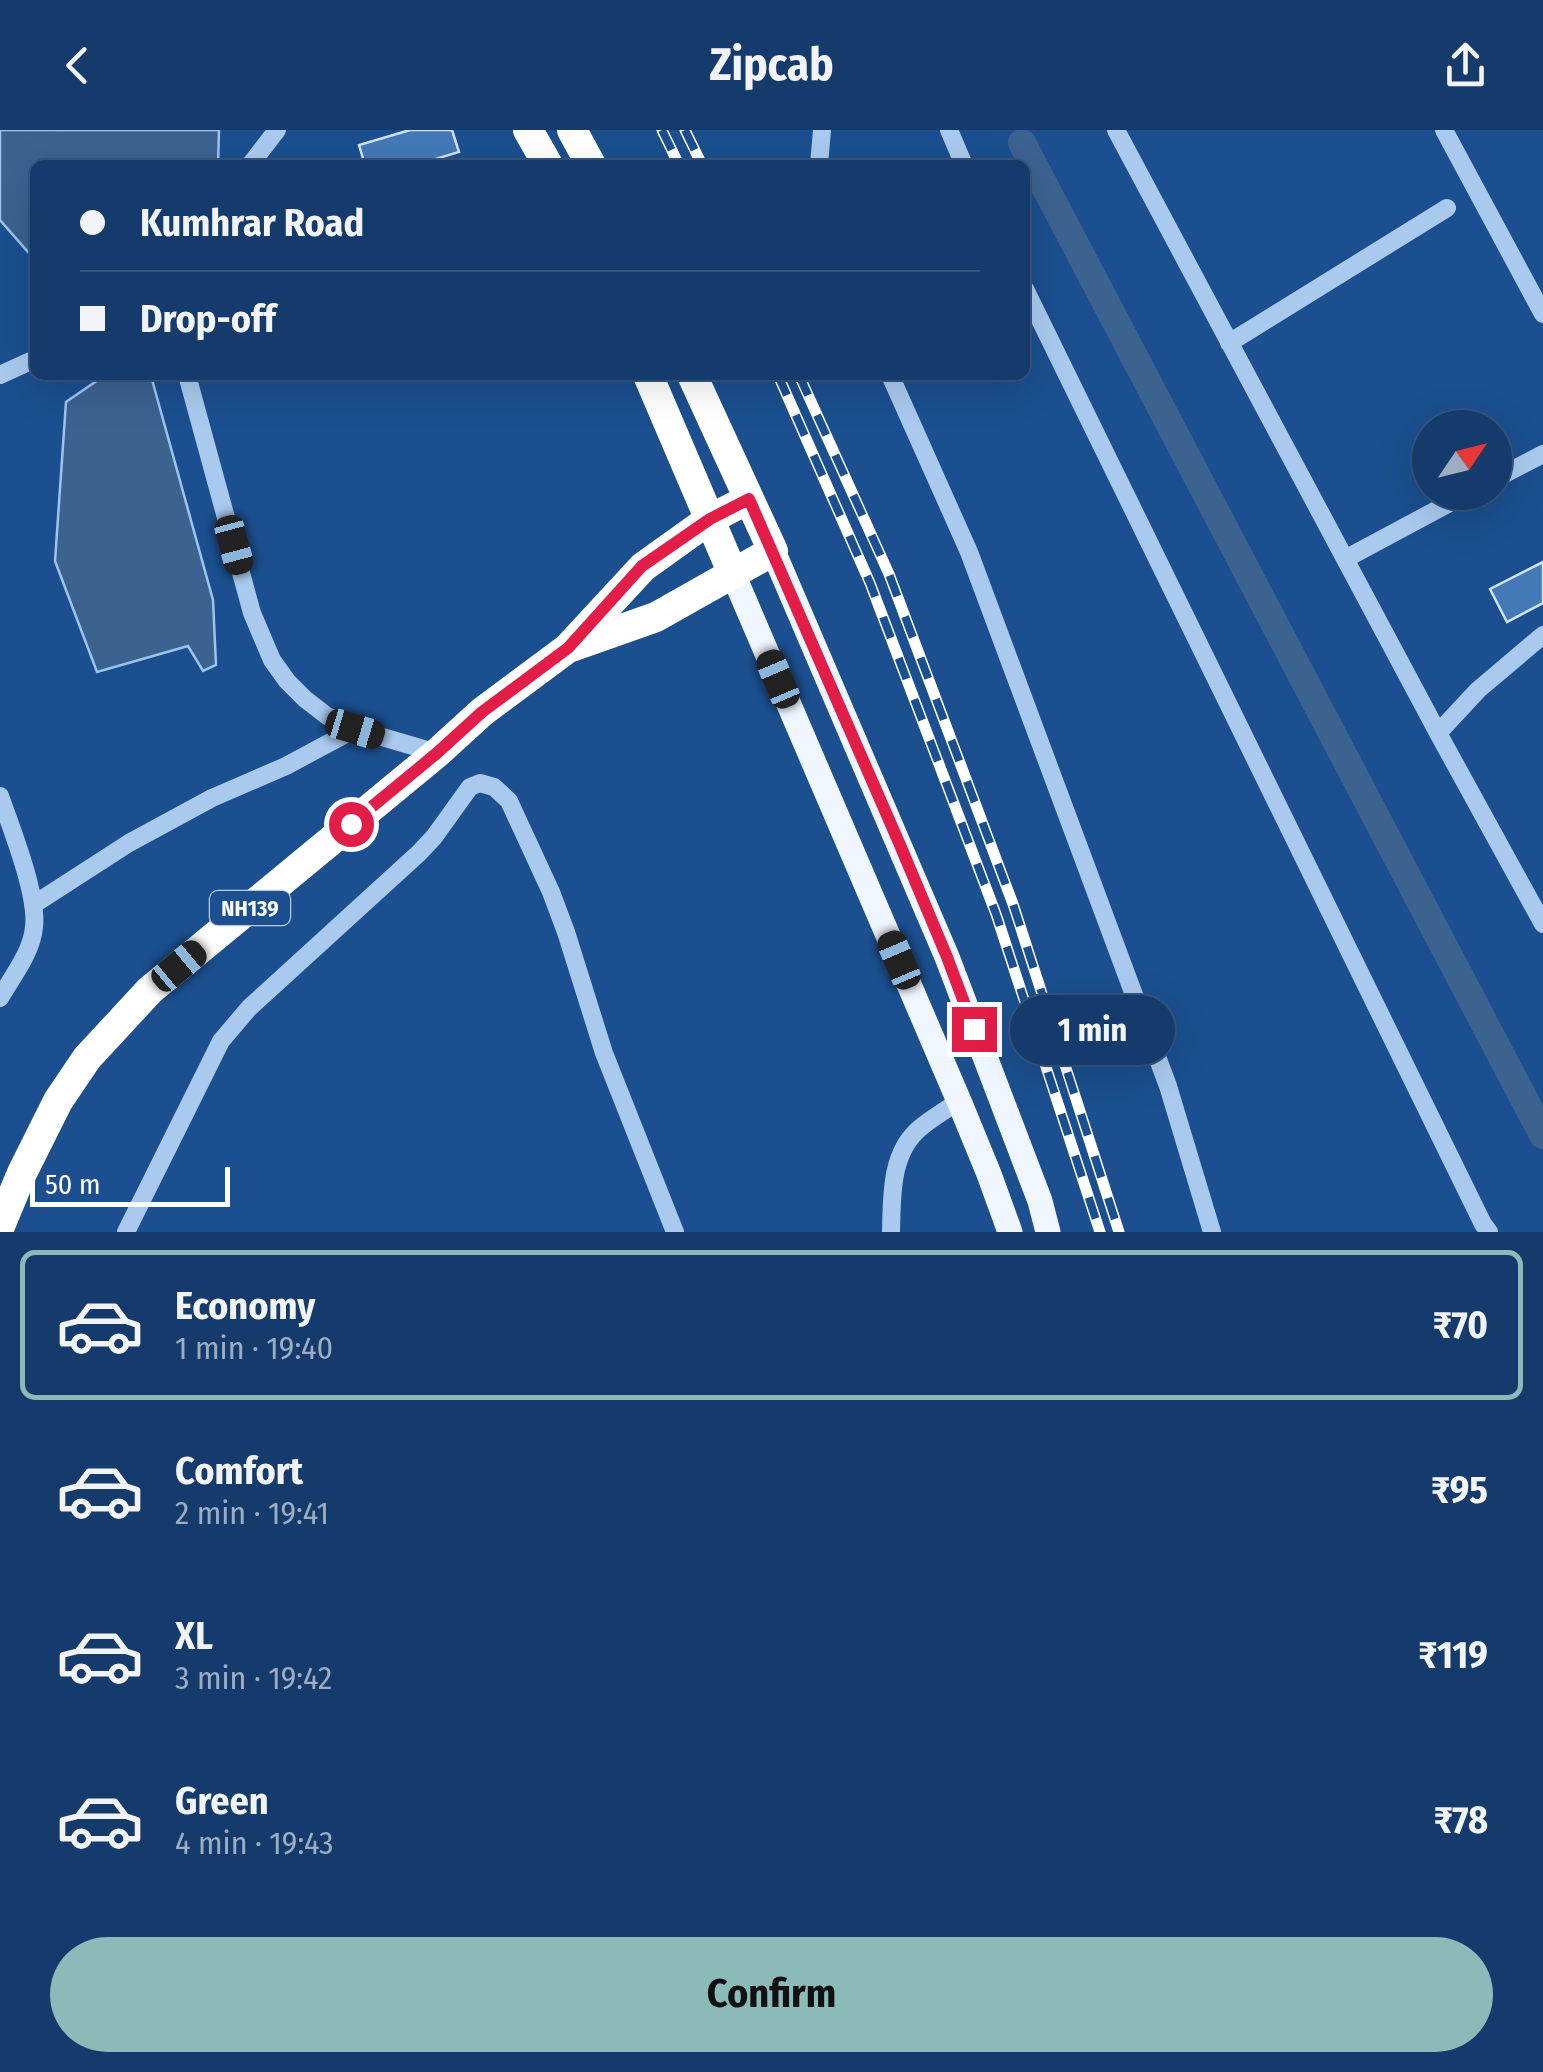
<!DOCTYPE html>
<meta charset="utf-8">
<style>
:root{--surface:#143b6b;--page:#214673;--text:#f1f3f6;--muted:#9dadc1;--line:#33557e;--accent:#8bbbb9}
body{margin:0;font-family:"Fira Sans Condensed",sans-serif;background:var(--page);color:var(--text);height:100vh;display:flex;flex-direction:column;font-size:38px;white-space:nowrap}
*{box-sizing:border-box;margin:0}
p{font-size:32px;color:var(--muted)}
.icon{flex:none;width:55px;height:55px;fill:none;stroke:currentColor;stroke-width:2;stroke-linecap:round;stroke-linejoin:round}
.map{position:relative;height:1102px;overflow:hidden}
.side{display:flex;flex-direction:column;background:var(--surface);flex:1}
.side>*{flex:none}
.banner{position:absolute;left:30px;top:30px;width:1000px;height:220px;border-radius:15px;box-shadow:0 10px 40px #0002,0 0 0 2px var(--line);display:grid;align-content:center;height:220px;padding:0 50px;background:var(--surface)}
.needle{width:65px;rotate:55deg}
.tools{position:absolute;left:1412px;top:280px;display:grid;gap:20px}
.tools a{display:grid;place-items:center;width:100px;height:100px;border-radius:50%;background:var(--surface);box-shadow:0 10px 40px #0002,0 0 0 2px var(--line);font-size:50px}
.scale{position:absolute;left:30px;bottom:25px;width:200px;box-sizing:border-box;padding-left:10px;border:5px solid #fff;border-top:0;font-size:28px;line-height:35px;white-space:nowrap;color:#fff;-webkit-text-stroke:8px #1b4f8f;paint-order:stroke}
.end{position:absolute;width:45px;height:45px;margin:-22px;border:12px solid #e11d48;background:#fff;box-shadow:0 0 0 5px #fff}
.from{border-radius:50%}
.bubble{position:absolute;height:70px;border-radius:35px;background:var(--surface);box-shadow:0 10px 40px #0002,0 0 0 2px var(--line);font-size:32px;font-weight:700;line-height:70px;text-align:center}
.car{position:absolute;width:30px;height:60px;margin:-30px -15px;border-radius:12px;box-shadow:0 0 8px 2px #0007;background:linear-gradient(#222 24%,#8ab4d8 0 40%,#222 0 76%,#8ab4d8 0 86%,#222 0)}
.banner b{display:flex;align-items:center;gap:35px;height:95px;font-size:38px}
.banner b+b{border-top:2px solid var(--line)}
.banner i{width:25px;height:25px;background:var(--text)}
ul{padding:18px 0 0;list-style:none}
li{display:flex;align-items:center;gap:30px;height:150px;margin:0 20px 15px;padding:0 30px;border:5px solid transparent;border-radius:15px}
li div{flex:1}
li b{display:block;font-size:38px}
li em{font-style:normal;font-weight:700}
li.on{border-color:var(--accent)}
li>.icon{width:90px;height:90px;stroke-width:1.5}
.cta{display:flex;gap:20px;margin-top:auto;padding:20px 50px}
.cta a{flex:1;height:115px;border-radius:60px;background:var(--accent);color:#111;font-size:40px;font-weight:700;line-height:115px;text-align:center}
header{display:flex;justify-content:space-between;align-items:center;height:130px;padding:0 50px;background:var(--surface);font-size:45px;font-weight:700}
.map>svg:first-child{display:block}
.water{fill:#3c6290;stroke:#9cc4f0;stroke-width:2.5}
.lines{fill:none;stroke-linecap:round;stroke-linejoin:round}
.canal{stroke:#3c6290;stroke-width:28}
.building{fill:#4478b7;stroke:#cfe3fa;stroke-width:2.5}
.minor{stroke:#a9c9ee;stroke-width:18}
.major{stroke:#f0f6ff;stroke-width:25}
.highway{stroke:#fff;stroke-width:30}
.rail-casing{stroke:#fff;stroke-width:11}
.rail{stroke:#1b4f8f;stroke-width:8;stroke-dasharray:22;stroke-linecap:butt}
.route{stroke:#e11d48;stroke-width:12}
.labels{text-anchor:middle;stroke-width:9;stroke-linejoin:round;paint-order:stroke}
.shield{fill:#1b4f8f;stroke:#bbcadd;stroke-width:2.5}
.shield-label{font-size:22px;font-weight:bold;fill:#fff}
</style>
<header><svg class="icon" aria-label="back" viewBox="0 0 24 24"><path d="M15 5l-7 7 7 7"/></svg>Zipcab<svg class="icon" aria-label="share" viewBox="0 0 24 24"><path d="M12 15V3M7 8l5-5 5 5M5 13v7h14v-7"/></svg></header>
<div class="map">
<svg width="1543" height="1102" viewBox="0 0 1543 1102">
<rect width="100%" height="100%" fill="#1b4f8f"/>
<path class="water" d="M 0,0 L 219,0 L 218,35 L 35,35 L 35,130 L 0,90 Z
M 117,245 L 151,246 L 213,470 L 216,535 L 203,541 L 188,516 L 97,542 L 55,431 L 66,272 L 98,250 Z"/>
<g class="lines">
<path class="canal" d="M 1022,13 L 1543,1005"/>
</g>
<path class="building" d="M 410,0 L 452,0 L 459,22 L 416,35 L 365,35 L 359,15 Z
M 1543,432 L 1543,473 L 1507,492 L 1490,459 Z"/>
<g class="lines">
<path class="minor" d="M 949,0 L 964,35
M 1116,0 L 1438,603 L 1543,794
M 1444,0 L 1543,184
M 250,35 L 277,0
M 819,35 L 822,0
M 1025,159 L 1483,1094 L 1489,1102
M 1229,213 L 1447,78
M 0,245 L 35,229
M 187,245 L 252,483 L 272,530 L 287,551 L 305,569 L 327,586 L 355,599 L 437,623
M 890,245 L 969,422 L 1168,956 L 1212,1102
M 1495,349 L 1543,324
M 1345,429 L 1470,362
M 1438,603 L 1478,560 L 1543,505
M 0,666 C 11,697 38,765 34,797 C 32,822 12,847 0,868
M 33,775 L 129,713 L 212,668 L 286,636 L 355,599
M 126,1102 L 221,911 L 249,878 L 419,723 L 434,707 L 470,657 L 480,653 L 494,657 L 509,671 L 551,762 L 566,802 L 604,923 L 675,1102
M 891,1102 C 892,1067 890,1023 920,998 C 932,988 946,980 959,971"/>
<path class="major" d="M 773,421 L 947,827 L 1040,1071 L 1048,1102
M 733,444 L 959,971 L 989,1044 L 1010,1102"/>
<path class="highway" d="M 528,0 L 548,35
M 572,0 L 591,35
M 648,245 L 733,444
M 571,517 L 656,487 L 773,421 L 692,245
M 0,1096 L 22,1043 L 58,971 L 87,928 L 150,860 L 437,623 L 482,582 L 568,518 L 643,437 L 710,389 L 749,369"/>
<g class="rail-casing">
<path id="rail" d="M 662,0 L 679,35
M 685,0 L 702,35
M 778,245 L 870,453 L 996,784 L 1100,1102
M 799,245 L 889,444 L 1013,774 L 1119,1102"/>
</g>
<use href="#rail" class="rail"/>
</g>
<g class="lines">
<path class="route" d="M 351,694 L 437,623 L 482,582 L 568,518 L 642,436 L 710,389 L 749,369 L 900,715 L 947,827 L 974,899"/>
</g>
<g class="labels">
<rect class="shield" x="210" y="761" width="80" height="34" rx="8"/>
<g class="shield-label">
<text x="250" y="786">NH139</text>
</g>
</g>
</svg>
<div class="tools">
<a><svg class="needle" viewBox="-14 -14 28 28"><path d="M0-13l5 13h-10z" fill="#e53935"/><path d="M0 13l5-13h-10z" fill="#9dadc1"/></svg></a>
</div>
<div class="scale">50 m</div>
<i class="end from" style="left:351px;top:694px"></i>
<i class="end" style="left:974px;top:899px"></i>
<div class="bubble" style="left:1010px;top:865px;width:165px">1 min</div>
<i class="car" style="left:234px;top:415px;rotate:165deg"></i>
<i class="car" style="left:778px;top:549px;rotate:337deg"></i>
<i class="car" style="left:355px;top:599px;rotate:107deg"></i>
<i class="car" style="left:899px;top:830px;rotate:337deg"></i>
<i class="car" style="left:179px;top:836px;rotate:50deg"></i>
<div class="banner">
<b><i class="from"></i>Kumhrar Road</b>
<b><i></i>Drop-off</b>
</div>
</div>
<section class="side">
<ul>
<li class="on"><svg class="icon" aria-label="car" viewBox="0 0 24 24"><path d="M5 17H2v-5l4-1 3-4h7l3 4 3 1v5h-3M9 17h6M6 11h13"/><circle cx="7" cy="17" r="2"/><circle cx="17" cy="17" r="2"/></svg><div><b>Economy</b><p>1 min · 19:40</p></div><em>₹70</em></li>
<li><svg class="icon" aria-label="car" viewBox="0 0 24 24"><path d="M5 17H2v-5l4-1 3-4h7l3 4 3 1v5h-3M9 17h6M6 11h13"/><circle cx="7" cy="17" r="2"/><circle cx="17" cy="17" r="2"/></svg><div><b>Comfort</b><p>2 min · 19:41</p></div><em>₹95</em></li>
<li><svg class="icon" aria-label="car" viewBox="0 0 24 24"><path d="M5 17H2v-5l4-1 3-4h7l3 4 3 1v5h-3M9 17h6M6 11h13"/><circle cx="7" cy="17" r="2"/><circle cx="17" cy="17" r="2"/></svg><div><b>XL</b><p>3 min · 19:42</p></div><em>₹119</em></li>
<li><svg class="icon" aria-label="car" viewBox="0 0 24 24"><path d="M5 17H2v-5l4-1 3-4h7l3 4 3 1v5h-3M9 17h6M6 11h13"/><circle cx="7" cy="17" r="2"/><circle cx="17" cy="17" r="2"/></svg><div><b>Green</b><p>4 min · 19:43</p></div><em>₹78</em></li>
</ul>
<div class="cta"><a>Confirm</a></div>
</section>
